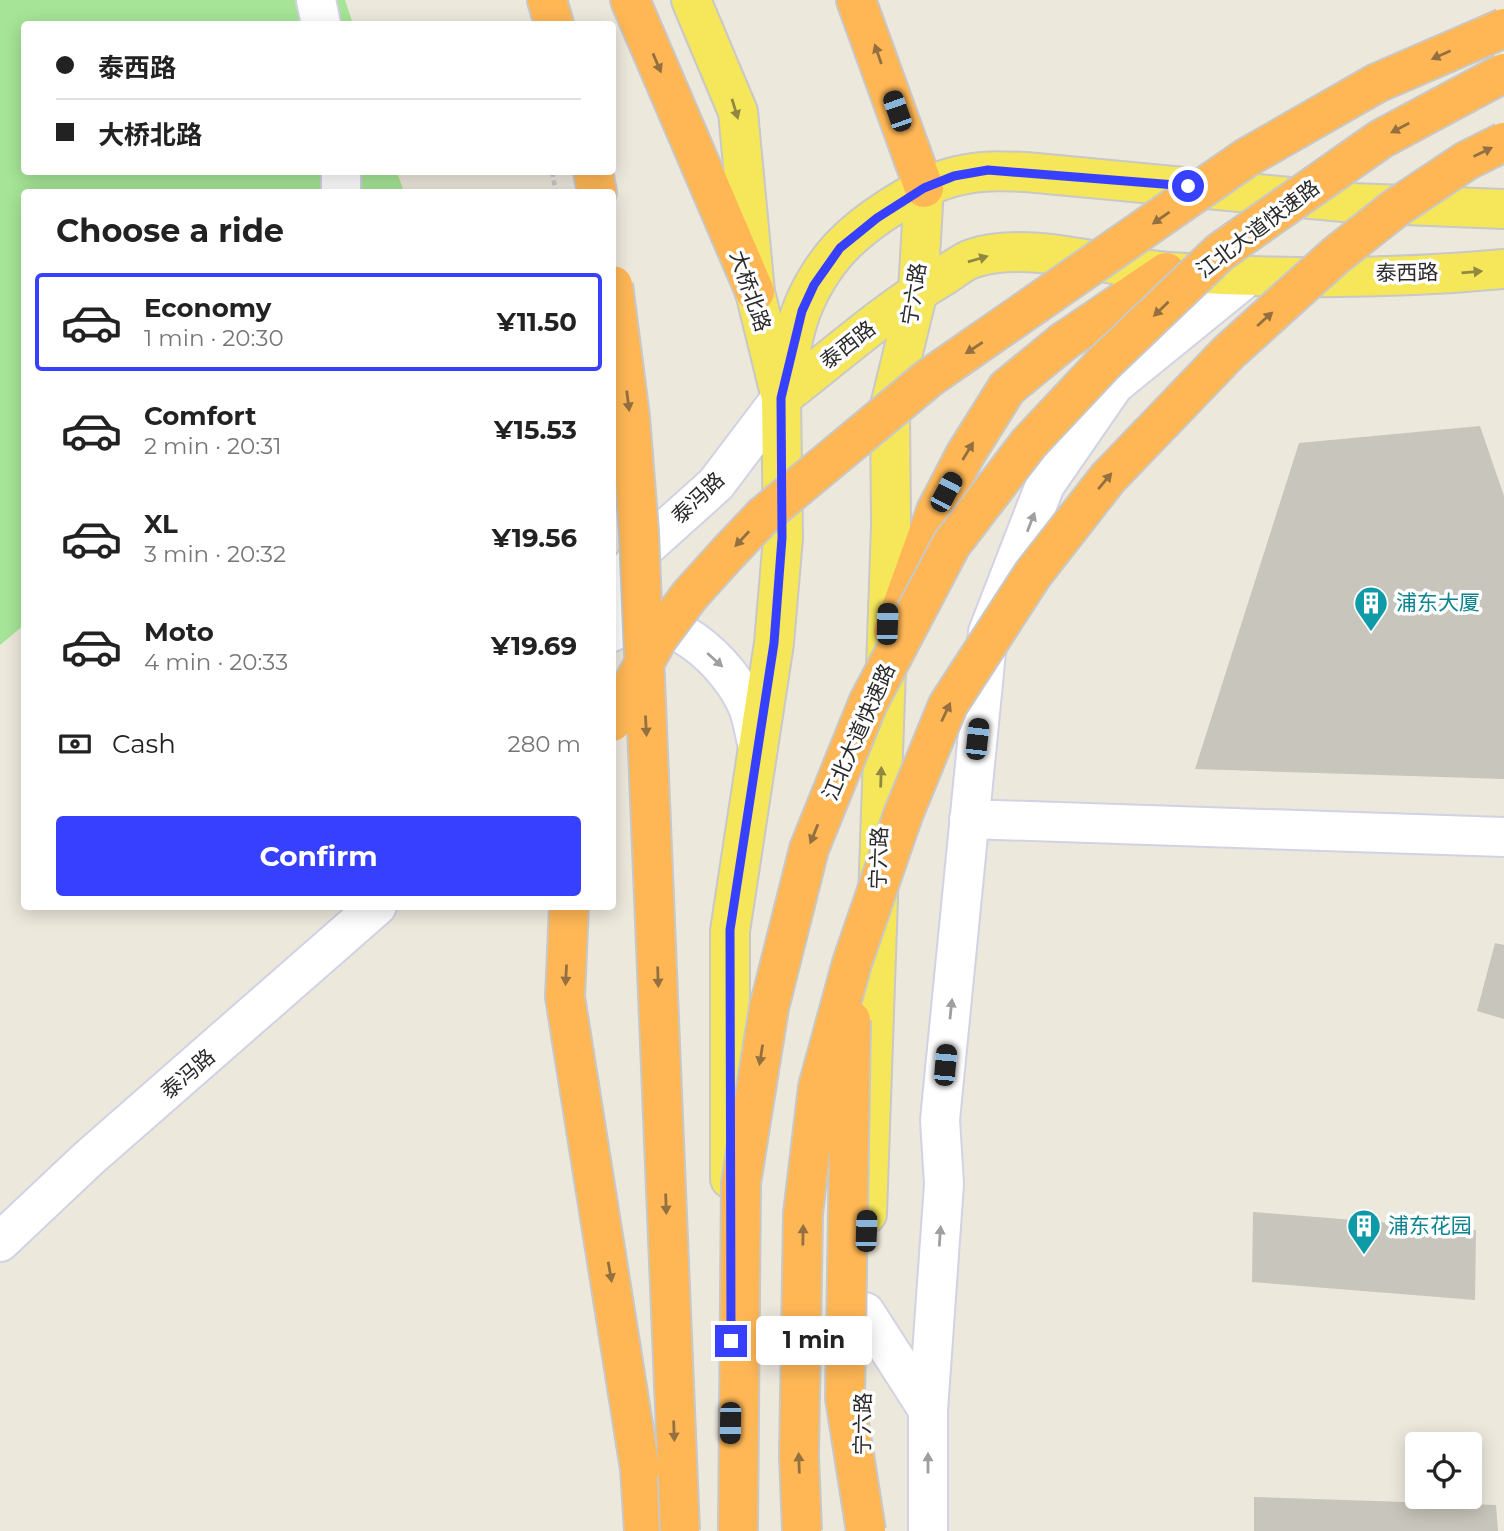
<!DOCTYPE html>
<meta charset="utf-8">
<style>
:root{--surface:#fff;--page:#f6f6f6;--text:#222;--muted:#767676;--line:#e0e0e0;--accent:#3740ff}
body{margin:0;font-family:Montserrat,"Noto Sans SC",sans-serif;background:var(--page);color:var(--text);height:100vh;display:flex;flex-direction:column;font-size:26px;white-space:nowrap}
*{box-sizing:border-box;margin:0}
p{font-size:23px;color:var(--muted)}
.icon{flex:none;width:38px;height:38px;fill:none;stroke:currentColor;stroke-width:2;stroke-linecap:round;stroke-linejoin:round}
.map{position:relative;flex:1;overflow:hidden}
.drawer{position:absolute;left:21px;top:189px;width:595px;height:721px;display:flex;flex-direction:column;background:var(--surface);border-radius:7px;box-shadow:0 4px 18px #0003}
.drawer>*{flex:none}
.hud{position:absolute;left:21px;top:21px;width:595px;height:154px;border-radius:7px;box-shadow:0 4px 18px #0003;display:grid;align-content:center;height:154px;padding:0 35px;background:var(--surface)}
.fabs{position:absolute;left:1405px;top:1432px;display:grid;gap:14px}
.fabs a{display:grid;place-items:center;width:77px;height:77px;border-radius:7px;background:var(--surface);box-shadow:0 4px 18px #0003;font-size:35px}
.end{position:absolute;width:32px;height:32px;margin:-16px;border:9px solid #3740ff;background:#fff;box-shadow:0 0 0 4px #fff}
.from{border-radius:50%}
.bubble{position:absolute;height:49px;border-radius:7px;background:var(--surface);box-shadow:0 4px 18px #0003;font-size:23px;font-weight:700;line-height:49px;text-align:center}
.car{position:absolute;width:21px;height:42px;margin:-21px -10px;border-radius:9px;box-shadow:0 0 5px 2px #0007;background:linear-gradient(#222 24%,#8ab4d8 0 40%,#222 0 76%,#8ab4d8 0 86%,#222 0)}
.hud b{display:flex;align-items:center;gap:24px;height:66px;font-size:26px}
.hud b+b{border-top:2px solid var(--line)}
.hud i{width:18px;height:18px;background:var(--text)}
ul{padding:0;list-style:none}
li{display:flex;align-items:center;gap:21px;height:98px;margin:0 14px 10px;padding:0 21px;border:4px solid transparent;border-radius:7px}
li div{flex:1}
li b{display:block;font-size:26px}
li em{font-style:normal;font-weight:700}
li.active{border-color:var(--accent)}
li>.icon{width:63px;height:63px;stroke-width:1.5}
h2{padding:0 35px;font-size:32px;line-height:84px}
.pay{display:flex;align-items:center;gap:18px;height:77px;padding:0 35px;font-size:26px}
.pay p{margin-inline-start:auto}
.cta{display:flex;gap:14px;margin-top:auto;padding:14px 35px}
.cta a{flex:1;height:80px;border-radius:7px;background:var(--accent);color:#fff;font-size:28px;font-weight:700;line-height:80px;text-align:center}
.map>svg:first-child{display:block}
.green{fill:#a6e597}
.building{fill:#c8c5bc}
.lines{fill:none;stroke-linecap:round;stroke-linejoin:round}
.minor-casing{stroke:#d1d2e4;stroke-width:42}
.major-casing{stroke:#c8c8c8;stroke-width:42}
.highway-casing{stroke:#c8c8c8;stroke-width:42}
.path{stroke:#c8c8c8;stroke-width:4.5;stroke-dasharray:5 3.5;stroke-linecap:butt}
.minor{stroke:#fff;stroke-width:38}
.major{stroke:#f5e759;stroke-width:38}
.highway{stroke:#ffb755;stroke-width:38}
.highway-bridge-casing{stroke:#c8c8c8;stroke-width:42;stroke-linecap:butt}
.highway-bridge{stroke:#ffb755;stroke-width:38}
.oneway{fill:#947040}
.oneway2{fill:#908842}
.oneway3{fill:#9f9f9f}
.route{stroke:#3740ff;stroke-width:9}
.labels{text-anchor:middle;stroke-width:7;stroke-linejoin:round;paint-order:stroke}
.street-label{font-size:21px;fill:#2a2a2a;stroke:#fff}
.culture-label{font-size:21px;fill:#0d838f;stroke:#fff;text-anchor:start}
</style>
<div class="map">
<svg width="1504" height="1531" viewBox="0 0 1504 1531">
<rect width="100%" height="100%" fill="#ede8dc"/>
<path class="green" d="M 0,0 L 345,0 L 353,24 L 24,24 L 24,172 L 397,172 L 404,192 L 24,192 L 24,625 L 0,645 Z"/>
<path class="building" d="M 1480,426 L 1504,496 L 1504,779 L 1195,769 L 1299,443 Z
M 1495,943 L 1504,945 L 1504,1019 L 1477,1011 Z
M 1253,1212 L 1476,1230 L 1475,1300 L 1252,1282 Z
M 1254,1497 L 1496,1505 L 1498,1531 L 1254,1531 Z"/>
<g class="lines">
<g class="minor-casing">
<path id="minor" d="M 316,0 L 321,24
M 341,192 L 341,172
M 612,594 L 646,547 L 716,484 L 781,398
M 612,632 C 663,598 732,664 749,710 C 753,722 755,735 758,747
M 969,819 L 1504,837
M 0,1242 L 89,1158 L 377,906
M 865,1312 L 928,1410
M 928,1531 L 928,1410 L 944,1184 L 940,1120 L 988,632 L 1045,485 L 1114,385 L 1248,276"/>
</g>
<g class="major-casing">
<path id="major" d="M 691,0 L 738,112 L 755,292 L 781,398 L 783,538 L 774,643 L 730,931 L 730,1179
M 783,389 C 788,364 792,336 801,312 C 809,290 824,265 840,248 C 865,221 921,184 957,176 C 980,170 1002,171 1026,172 L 1354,203 L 1504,209
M 781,398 C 834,357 885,311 942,277 C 952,271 963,261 974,258 C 1030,240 1111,268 1169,272 C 1277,279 1397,279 1504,269
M 867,1214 L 891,525 L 890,406 L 918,291 L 924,188"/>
</g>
<g class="highway-casing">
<path id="highway" d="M 547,0 L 554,24
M 630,0 L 755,292
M 856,0 L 924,188
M 593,172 L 597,192
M 893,631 L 936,511 L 965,455 L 1007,388 L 1063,342 L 1166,272
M 640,1469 L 644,1531"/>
</g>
<path class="path" d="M 552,172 L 556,192"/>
<use href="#minor" class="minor"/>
<use href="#major" class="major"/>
<use href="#highway" class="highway"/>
<g class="highway-bridge-casing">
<path id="highway-bridge" d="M 613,285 L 630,417 L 639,532 L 680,1531
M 612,722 L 658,638 L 690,595 L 727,554 L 763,516 L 929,378 L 1246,158 L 1377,83 L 1504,28
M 569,906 L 565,997 L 640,1469
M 851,1020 L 845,1398 L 866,1531
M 738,1531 L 741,1183 L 769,1008 L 809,849 L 868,703 L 951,545 L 1029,443 L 1105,362 L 1220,252 L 1381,139 L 1504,73
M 802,1531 L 799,1456 L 803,1214 L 818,1087 L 852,963 L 903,815 L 948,705 L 1033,574 L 1108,478 L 1228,353 L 1335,256 L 1397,207 L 1466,161 L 1504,142"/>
</g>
<use href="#highway-bridge" class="highway-bridge"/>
</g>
<defs><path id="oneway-solid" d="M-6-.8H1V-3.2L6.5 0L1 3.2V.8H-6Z" transform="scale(1.75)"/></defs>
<g class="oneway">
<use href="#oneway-solid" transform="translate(878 54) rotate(-109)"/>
<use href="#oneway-solid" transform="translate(1441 55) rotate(156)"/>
<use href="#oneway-solid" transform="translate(657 63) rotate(67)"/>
<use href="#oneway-solid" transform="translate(1400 128) rotate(152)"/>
<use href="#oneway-solid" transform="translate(1483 152) rotate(-26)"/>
<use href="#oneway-solid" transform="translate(1161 218) rotate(145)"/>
<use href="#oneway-solid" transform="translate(1161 309) rotate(136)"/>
<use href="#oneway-solid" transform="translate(1265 319) rotate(-42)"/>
<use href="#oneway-solid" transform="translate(974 348) rotate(146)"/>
<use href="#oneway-solid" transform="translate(628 401) rotate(83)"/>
<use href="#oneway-solid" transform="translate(968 451) rotate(-59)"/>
<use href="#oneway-solid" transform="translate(1105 481) rotate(-50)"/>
<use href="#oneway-solid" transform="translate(742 539) rotate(133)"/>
<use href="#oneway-solid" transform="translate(946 712) rotate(-65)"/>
<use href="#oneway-solid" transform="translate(646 726) rotate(87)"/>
<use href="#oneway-solid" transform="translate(814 834) rotate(112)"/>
<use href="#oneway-solid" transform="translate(566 975) rotate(93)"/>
<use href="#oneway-solid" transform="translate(658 977) rotate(88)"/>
<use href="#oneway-solid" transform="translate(761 1055) rotate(99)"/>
<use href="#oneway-solid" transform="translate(666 1204) rotate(88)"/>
<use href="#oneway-solid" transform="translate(803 1235) rotate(-89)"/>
<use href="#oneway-solid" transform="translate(610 1272) rotate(80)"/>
<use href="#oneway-solid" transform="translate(674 1431) rotate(88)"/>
<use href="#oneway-solid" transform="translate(799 1463) rotate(-92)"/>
</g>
<g class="oneway2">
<use href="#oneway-solid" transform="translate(735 109) rotate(73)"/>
<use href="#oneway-solid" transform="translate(978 259) rotate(-16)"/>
<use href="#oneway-solid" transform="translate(1472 272) rotate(-5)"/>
<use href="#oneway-solid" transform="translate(881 777) rotate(-88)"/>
</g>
<g class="oneway3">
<use href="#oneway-solid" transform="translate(1031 522) rotate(-69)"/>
<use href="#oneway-solid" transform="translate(715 660) rotate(42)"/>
<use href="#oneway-solid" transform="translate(951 1009) rotate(-84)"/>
<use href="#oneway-solid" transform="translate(940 1236) rotate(-86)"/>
<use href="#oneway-solid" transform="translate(928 1463) rotate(-90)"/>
</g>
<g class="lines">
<path class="route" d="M 731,1341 L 730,930 L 774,643 L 782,538 L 781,398 L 802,311 L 814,285 L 840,248 L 877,218 L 924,188 L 954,176 L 988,170 L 1188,186"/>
</g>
<defs>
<g id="building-pin" transform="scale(1.75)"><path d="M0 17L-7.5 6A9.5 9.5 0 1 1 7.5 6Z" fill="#0f9aa8" stroke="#fff"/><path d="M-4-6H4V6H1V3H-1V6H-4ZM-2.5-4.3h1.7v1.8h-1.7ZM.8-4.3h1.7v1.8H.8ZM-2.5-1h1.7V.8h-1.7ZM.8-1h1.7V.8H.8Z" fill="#fff"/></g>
</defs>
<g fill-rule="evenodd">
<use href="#building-pin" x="1371" y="603"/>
<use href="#building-pin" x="1364" y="1226"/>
</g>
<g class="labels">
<g class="street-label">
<text transform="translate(1258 229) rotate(-37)" y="7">江北大道快速路</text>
<text transform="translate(1407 273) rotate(-1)" y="7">泰西路</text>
<text transform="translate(750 291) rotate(71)" y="7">大桥北路</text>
<text transform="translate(914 294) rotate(-81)" y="7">宁六路</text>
<text transform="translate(848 345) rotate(-38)" y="7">泰西路</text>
<text transform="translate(698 498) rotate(-44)" y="7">泰冯路</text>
<text transform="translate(859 732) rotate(-66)" y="7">江北大道快速路</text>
<text transform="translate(879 858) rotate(-88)" y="7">宁六路</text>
<text transform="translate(188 1074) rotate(-41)" y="7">泰冯路</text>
<text transform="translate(863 1424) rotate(-89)" y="7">宁六路</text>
</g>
<g class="culture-label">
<text x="1396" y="610">浦东大厦</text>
<text x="1388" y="1233">浦东花园</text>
</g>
</g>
</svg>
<div class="fabs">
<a><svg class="icon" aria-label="locate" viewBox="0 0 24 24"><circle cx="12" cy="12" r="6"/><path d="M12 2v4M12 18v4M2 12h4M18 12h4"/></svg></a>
</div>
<i class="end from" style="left:1188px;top:186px"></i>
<i class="end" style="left:731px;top:1341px"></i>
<div class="bubble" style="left:756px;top:1316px;width:116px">1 min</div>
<i class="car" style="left:897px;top:111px;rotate:341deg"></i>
<i class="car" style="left:946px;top:492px;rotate:28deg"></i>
<i class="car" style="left:887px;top:624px;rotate:2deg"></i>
<i class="car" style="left:977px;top:739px;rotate:6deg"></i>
<i class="car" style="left:945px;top:1065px;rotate:5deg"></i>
<i class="car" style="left:866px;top:1231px;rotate:2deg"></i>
<i class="car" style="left:730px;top:1423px;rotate:181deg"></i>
<div class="hud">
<b><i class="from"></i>泰西路</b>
<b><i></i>大桥北路</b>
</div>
<section class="drawer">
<h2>Choose a ride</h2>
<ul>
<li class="active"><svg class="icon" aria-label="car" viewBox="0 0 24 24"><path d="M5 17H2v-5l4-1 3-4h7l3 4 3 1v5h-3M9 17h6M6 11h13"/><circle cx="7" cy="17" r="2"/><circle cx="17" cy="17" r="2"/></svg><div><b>Economy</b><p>1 min · 20:30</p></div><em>¥11.50</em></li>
<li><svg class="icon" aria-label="car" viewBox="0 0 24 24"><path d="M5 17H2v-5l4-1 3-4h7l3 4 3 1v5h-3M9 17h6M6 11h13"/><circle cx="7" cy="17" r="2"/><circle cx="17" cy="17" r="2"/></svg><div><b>Comfort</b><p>2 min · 20:31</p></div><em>¥15.53</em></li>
<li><svg class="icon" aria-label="car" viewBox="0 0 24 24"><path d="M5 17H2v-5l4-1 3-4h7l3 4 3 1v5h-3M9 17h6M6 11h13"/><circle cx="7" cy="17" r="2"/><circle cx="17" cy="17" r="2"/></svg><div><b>XL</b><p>3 min · 20:32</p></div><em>¥19.56</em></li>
<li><svg class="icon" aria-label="car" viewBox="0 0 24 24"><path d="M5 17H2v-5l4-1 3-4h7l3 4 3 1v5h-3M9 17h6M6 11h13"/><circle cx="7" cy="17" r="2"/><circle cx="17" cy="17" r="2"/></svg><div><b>Moto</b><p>4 min · 20:33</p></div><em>¥19.69</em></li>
</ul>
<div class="pay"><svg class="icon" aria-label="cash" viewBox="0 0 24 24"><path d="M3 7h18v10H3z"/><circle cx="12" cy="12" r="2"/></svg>Cash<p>280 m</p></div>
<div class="cta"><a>Confirm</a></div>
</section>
</div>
